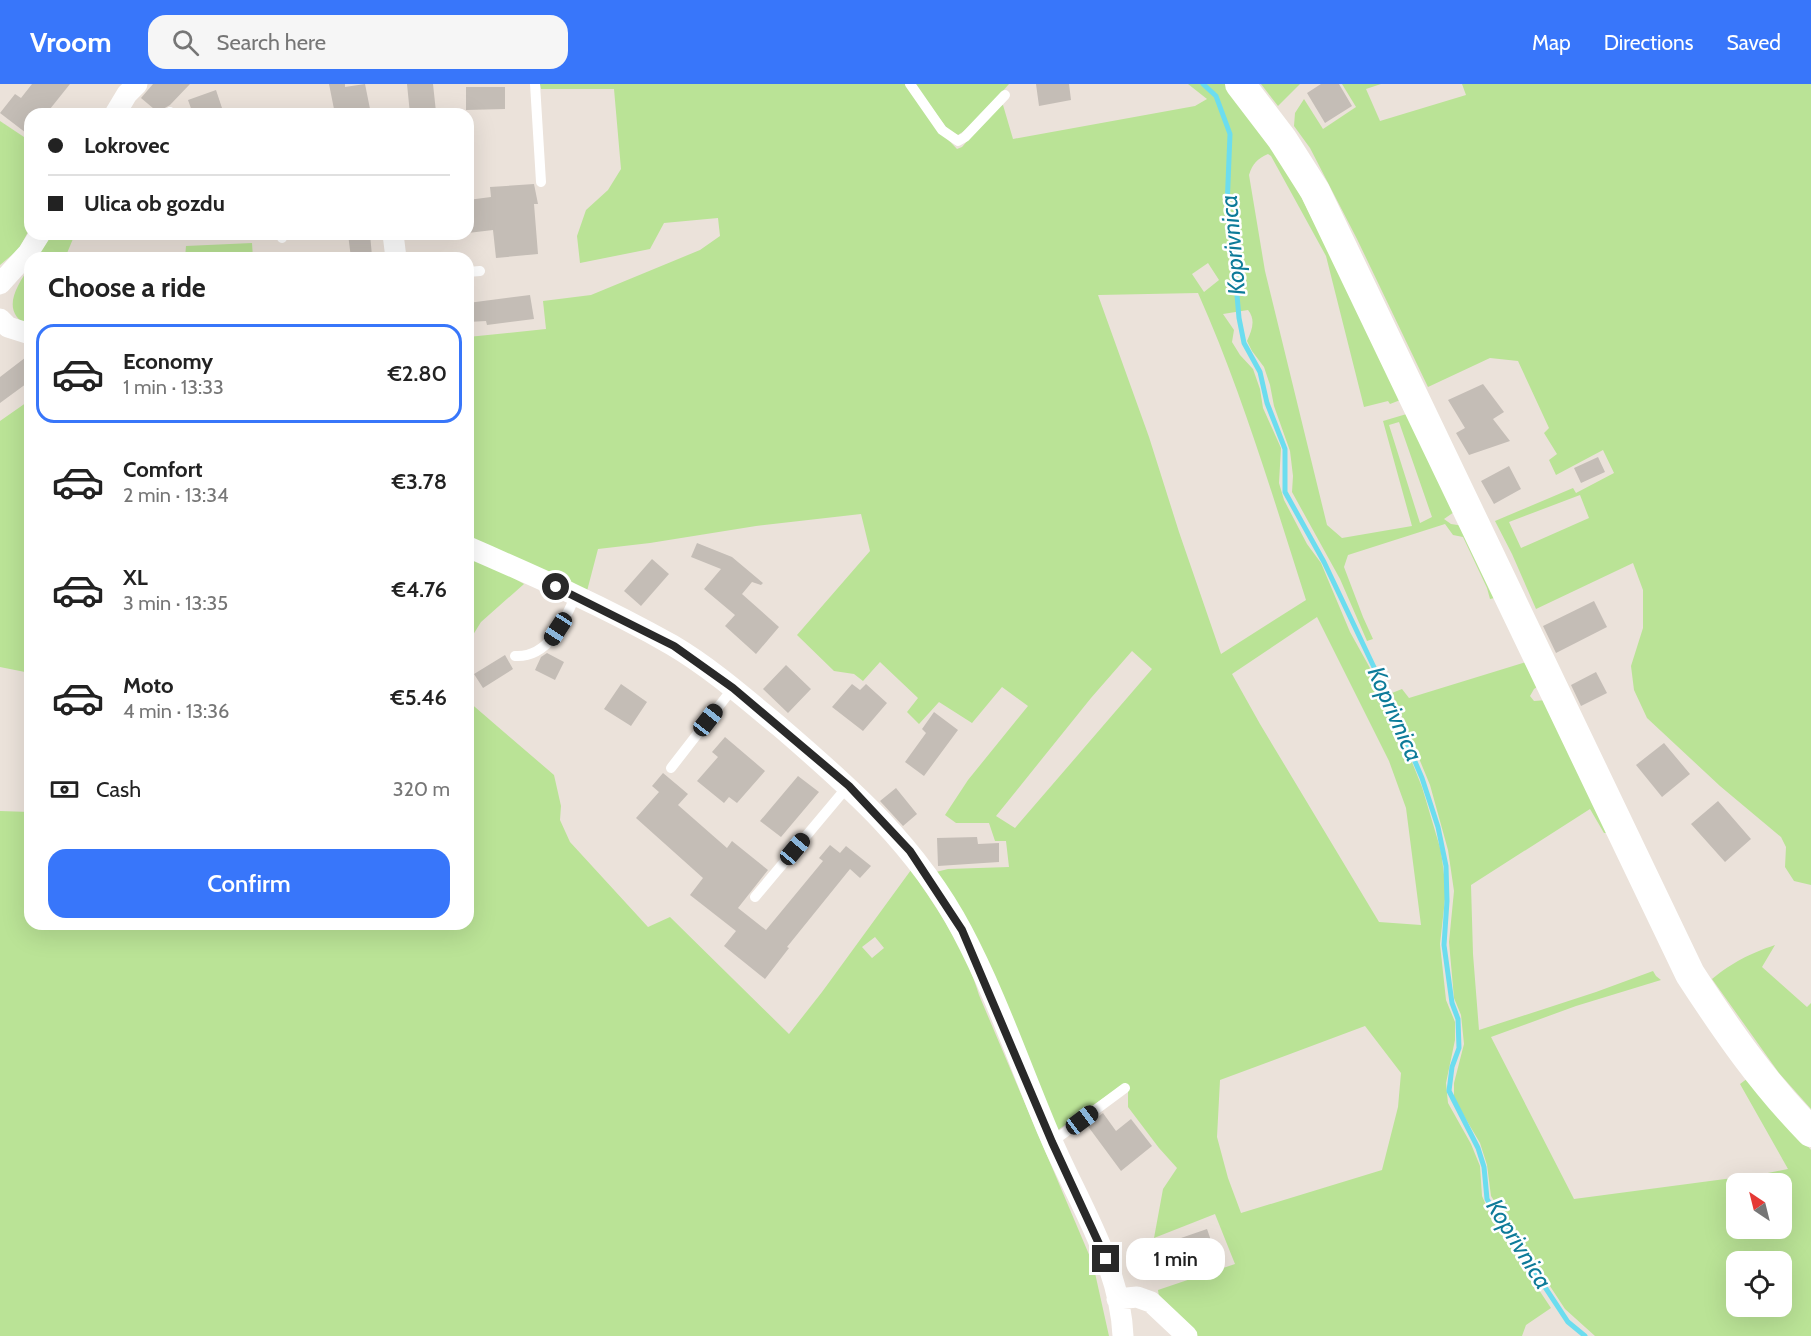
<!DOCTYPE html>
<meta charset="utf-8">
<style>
:root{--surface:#fff;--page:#f6f6f6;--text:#222;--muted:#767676;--line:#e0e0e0;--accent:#3876fa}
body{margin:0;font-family:Cabin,sans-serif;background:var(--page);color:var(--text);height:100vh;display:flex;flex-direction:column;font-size:22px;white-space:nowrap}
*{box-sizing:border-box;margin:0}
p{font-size:20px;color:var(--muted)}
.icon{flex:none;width:33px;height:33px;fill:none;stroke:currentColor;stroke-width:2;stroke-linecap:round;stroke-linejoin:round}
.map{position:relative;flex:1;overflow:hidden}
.sheet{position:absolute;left:24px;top:168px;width:450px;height:678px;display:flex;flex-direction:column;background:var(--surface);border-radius:18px;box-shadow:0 6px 24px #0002}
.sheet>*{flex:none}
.guide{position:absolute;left:24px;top:24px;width:450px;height:132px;border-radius:18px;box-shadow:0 6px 24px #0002;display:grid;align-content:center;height:132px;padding:0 24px;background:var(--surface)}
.needle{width:39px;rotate:325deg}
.controls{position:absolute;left:1726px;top:1089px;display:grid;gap:12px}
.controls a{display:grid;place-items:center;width:66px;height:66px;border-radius:12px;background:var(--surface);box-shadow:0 6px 24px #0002;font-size:30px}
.end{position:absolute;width:27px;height:27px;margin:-14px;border:8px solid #292929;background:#fff;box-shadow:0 0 0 3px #fff}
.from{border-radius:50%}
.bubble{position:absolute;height:42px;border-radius:18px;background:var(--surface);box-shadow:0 6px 24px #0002;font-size:20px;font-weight:600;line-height:42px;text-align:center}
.car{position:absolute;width:18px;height:36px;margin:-18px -9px;border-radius:8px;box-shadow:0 0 4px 2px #0007;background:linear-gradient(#222 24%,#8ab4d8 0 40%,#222 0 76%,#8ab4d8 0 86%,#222 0)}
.guide b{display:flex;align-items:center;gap:21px;height:57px;font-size:22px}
.guide b+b{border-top:2px solid var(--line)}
.guide i{width:15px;height:15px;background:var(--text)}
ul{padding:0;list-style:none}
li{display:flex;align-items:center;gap:18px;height:99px;margin:0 12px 9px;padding:0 12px;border:3px solid transparent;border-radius:18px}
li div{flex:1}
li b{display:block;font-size:22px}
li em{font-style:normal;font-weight:600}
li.selected{border-color:var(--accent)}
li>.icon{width:54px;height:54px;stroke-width:1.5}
h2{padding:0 24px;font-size:27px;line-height:72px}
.pay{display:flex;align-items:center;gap:15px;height:66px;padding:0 24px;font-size:22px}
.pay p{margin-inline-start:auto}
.primary-button{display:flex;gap:12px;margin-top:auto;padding:12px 24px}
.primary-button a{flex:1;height:69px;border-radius:18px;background:var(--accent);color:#fff;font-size:24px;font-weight:600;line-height:69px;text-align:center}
header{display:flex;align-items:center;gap:36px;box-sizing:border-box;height:84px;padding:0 30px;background:var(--accent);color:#fff}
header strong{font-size:28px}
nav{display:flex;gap:33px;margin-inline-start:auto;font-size:21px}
.search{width:420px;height:54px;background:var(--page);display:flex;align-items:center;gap:15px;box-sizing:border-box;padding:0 21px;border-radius:18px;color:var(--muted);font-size:22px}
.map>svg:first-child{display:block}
.green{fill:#bae396;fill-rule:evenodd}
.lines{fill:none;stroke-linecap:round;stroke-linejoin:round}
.stream{stroke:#6cddef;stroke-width:5}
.building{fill:#c4bdb6}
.lane{stroke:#fff;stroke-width:10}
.street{stroke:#fff;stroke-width:21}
.secondary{stroke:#fff;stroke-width:30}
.route{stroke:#292929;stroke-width:8}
.labels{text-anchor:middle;stroke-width:5;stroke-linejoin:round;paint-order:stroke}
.water-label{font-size:24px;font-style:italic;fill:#0d7b99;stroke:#fff}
</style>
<header>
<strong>Vroom</strong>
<div class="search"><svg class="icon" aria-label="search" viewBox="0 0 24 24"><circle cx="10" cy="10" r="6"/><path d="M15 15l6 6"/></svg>Search here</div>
<nav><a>Map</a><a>Directions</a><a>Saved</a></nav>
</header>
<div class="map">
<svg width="1811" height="1252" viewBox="0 0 1811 1252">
<rect width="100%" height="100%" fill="#ebe2da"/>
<path class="green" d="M 540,0 L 905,0 L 938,45 L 957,65 L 962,63 L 998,22 L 1003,21 L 1013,55 L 1195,22 L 1207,15 L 1188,0 L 1225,0 L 1253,31 L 1277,65 L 1403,315 L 1390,320 L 1388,317 L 1364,323 L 1326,172 L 1271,72 L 1268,70 C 1257,75 1253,79 1249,91 L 1265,187 L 1327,441 L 1342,454 L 1412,442 L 1383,337 L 1410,329 L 1457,426 L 1444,435 L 1451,440 L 1464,442 L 1499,513 L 1490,515 L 1487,504 L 1463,453 L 1453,451 L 1445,440 L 1348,471 L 1344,483 L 1363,533 L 1373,555 L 1367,557 L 1340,495 L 1292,408 L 1293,392 L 1290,367 L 1274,322 L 1270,301 L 1264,283 L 1252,267 L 1247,257 C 1252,246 1256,236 1248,226 L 1223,230 L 1234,246 L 1232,258 L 1240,271 L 1253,285 L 1260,305 L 1263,324 L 1281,364 L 1279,399 L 1284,416 L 1307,460 L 1321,479 L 1350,548 L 1385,611 L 1422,703 L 1441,767 L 1446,806 L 1440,860 L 1446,916 L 1455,938 L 1455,956 L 1446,999 L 1448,1019 L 1471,1060 L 1480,1082 L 1482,1112 L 1493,1137 L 1551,1224 L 1526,1241 L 1522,1252 L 1197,1252 L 1159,1213 L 1158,1206 L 1235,1180 L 1215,1130 L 1154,1154 L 1163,1105 L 1177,1084 L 1159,1064 L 1128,1023 L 1128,1007 L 1122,1001 L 1058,1046 L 936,788 L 948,785 L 1009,783 L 1006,757 L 995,757 L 989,739 L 956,739 L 945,731 L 968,696 L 1028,622 L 1002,603 L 972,639 L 939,618 L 919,640 L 907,628 L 918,614 L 880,578 L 863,597 L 854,590 L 834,587 L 797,551 L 870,467 L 861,430 L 756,442 L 650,459 L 598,465 L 587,507 L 468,455 L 468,253 L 546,245 L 543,217 L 591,211 L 700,166 L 720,152 L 718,134 L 664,139 L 650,165 L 580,179 L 577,152 L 586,126 L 608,106 L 621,85 L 614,5 L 541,5 ZM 1208,179 L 1219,196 L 1204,208 L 1192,190 ZM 1198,209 C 1242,308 1273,413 1306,516 L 1221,570 L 1179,448 L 1149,353 L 1098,211 ZM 1399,338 L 1432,433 L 1420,439 L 1389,341 ZM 1317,533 L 1389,677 L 1406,724 L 1421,841 L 1379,838 L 1260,640 L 1232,590 ZM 1132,567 L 1152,585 L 1015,744 L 996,732 L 1091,614 ZM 1365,942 L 1401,989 L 1398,1023 L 1382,1086 L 1241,1129 L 1228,1094 L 1217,1053 L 1220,996 Z
M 914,0 L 1009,0 L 973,41 L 958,51 L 949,47 Z
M 1261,0 L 1300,0 L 1278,22 Z
M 1342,0 L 1381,0 L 1366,5 L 1380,37 L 1466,11 L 1462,0 L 1811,0 L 1811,801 L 1794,797 L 1785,783 L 1786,763 L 1781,753 L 1720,702 L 1647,634 L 1634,606 L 1631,582 L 1643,544 L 1643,506 L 1633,479 L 1536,525 L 1512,470 L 1495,437 L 1573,404 L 1576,409 L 1614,389 L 1603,366 L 1556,391 L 1549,376 L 1557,370 L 1544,349 L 1549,344 L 1518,277 L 1490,274 L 1428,303 L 1357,155 L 1310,64 L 1294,42 L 1295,29 L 1304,15 L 1323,45 L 1356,23 ZM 1580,411 L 1589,434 L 1521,464 L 1509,438 Z
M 0,37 L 30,57 L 30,144 L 19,165 L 0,181 Z
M 52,150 L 75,150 L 65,174 L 36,174 Z
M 252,159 L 253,174 L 185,174 L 186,162 Z
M 30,182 L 30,243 C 0,228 15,205 30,182 Z
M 30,316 L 30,589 L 0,583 L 0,337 Z
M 468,473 L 490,481 L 524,500 L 481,538 L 468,559 Z
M 1529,577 L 1540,601 L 1534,605 L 1530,612 L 1534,617 L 1547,616 L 1610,749 L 1604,749 L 1590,725 L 1471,801 L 1473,870 L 1479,946 L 1596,908 L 1653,887 L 1656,892 L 1661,896 L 1576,922 L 1491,953 L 1574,1115 L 1763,1090 L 1788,1085 L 1740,1000 L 1748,994 L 1811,1066 L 1811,1252 L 1595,1252 L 1565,1225 L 1491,1112 L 1487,1081 L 1480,1059 L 1454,1015 L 1454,999 L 1464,960 L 1461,931 L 1454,914 L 1449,858 L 1454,807 L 1448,766 L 1430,701 L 1392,609 L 1402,605 L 1409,614 ZM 1737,1100 L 1782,1100 L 1782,1144 L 1737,1144 ZM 1737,1178 L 1782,1178 L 1782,1222 L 1737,1222 Z
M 468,617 L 554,691 L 561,722 L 560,736 L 570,758 L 648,843 L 670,833 L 789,950 L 822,908 L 911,786 C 937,825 966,865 979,911 L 1093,1180 L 1109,1252 L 0,1252 L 0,727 L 30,728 L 30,840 L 468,840 ZM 875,853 L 884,864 L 872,874 L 862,863 Z
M 1775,861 L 1762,883 L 1807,923 L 1811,919 L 1811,1025 L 1779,989 L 1712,895 C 1733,878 1749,870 1775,861 Z"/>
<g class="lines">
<path class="stream" d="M 1203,0 L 1216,12 L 1230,50 L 1227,124 L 1233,165 L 1239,234 L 1244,259 L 1260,288 L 1267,319 L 1285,365 L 1285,408 L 1324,478 L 1381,598 L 1422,694 L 1438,743 L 1446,782 L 1447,817 L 1444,861 L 1452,919 L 1458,935 L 1459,964 L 1452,983 L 1449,1007 L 1478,1064 L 1484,1083 L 1487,1115 L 1568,1238 L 1585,1252"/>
</g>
<path class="building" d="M 32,0 L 70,0 L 46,30 L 30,30 L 30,52 L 0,29 L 15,10 L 21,14 Z
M 153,0 L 190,0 L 170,21 L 163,25 L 160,30 L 141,14 Z
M 329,0 L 345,0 L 345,3 L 365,0 L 371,30 L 335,30 Z
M 407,0 L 433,0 L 436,28 L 410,30 Z
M 1036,0 L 1069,0 L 1071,16 L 1039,22 Z
M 1321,0 L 1339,0 L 1352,22 L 1325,39 L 1307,9 Z
M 466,3 L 505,3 L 505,25 L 466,26 Z
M 216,6 L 224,30 L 193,30 L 188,16 Z
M 534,100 L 538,120 L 534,120 L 538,170 L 496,174 L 493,146 L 468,149 L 468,116 L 491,113 L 490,103 Z
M 348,150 L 370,150 L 372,172 L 351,174 Z
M 530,211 L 534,235 L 487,241 L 486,237 L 468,238 L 468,219 Z
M 30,270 L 30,297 L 0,319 L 0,293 Z
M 1483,300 L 1504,328 L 1493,335 L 1510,357 L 1469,371 L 1456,349 L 1465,344 L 1448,316 Z
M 1598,373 L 1605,388 L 1581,399 L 1574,384 Z
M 1509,382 L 1521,405 L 1494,420 L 1481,397 Z
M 697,459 L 732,473 L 763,499 L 761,501 L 752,498 L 742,510 L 779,543 L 756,570 L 725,542 L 735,531 L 704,505 L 721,485 L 691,473 Z
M 652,475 L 669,490 L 641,522 L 624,507 Z
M 1594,517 L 1607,543 L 1556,569 L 1543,542 Z
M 547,569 L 564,578 L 555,596 L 535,586 L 541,573 Z
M 505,571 L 513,585 L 483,604 L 474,590 Z
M 786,581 L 811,605 L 788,629 L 763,605 Z
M 1596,588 L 1607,609 L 1581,622 L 1571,601 Z
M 621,600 L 647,618 L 631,642 L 604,625 Z
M 852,600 L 860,606 L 866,600 L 887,619 L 863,647 L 832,623 Z
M 934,628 L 958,646 L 924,692 L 905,678 L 926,649 L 922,645 Z
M 725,653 L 765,687 L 737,719 L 729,713 L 724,719 L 697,697 L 718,673 L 712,668 Z
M 1664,659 L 1690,690 L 1662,713 L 1636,681 Z
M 663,689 L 688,710 L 678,721 L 727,764 L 732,757 L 768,786 L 738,824 L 766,846 L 823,777 L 819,774 L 830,761 L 840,769 L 846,762 L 871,782 L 860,794 L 850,785 L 787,863 L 789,864 L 765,895 L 724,862 L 736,847 L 690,811 L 703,794 L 636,734 L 659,708 L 652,702 Z
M 798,692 L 819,708 L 781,753 L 760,737 Z
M 896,704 L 917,730 L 903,742 L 880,717 Z
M 1718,717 L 1751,755 L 1725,778 L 1691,740 Z
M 977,753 L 978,760 L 999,759 L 999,778 L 938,782 L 937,754 Z
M 1103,1029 L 1116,1047 L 1131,1035 L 1152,1062 L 1121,1087 L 1087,1041 Z
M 1207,1145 L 1215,1168 L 1189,1178 L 1181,1154 Z"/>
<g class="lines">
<path class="lane" d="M 535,0 L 541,98
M 910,0 L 942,46 L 958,57 L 965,53 L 1005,11
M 168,30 L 170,28
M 282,154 L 283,150
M 468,188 L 480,187
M 515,572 C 548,574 564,538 575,513
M 671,684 L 733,604
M 755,813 L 848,702
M 1052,1058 L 1125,1004"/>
<path class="street" d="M 115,30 L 127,10 L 137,0
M 393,150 L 396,174
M 0,200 L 28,169 L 40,150
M 0,235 L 8,243 L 30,250
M 468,463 C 537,493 607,524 672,561 C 711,584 746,615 780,643 C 851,704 917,762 962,847 C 996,911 1021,984 1049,1050 C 1076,1115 1120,1180 1123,1252
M 1117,1215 L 1137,1213 L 1151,1218 L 1187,1252"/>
<path class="secondary" d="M 1240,0 L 1282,55 L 1315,107 L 1690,890 C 1727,947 1763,999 1811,1048"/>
</g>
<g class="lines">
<path class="route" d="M 556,503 L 674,562 L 733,604 L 849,702 L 910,767 L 962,846 L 1052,1058 L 1106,1175"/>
</g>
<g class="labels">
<g class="water-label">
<text transform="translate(1233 161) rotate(-95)" y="8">Koprivnica</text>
<text transform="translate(1395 630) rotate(66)" y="8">Koprivnica</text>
<text transform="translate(1519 1160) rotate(58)" y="8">Koprivnica</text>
</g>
</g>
</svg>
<div class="controls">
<a><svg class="needle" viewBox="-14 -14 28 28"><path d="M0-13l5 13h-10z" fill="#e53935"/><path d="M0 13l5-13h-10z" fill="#767676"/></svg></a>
<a><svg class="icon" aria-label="locate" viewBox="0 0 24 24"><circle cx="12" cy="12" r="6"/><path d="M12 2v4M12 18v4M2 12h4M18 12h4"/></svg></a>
</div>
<i class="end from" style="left:556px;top:503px"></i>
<i class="end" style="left:1106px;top:1175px"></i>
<div class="bubble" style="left:1126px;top:1154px;width:99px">1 min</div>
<i class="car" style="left:558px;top:545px;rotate:213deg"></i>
<i class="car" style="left:708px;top:636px;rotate:38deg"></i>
<i class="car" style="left:795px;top:765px;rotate:40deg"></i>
<i class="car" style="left:1082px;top:1036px;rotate:53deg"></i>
<div class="guide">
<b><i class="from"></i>Lokrovec</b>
<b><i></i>Ulica ob gozdu</b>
</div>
<section class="sheet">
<h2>Choose a ride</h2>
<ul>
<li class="selected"><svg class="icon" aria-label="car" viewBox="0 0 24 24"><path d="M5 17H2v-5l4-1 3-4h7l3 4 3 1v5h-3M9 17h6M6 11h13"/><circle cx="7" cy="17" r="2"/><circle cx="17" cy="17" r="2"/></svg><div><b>Economy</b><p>1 min · 13:33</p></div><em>€2.80</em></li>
<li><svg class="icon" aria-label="car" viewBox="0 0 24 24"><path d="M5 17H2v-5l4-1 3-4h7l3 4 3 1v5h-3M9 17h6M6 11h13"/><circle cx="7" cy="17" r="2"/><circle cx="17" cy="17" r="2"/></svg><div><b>Comfort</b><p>2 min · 13:34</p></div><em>€3.78</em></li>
<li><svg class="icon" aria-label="car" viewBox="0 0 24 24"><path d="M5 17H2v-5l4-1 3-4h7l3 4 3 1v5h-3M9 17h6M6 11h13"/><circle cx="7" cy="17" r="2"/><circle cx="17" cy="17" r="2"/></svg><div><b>XL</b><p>3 min · 13:35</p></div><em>€4.76</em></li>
<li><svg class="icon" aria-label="car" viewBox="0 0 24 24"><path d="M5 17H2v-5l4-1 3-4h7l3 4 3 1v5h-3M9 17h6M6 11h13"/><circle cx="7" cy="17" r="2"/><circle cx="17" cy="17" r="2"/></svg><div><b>Moto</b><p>4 min · 13:36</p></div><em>€5.46</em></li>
</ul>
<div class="pay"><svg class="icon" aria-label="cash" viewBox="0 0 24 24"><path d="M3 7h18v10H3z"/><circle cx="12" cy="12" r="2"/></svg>Cash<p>320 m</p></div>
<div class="primary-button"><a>Confirm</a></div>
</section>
</div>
